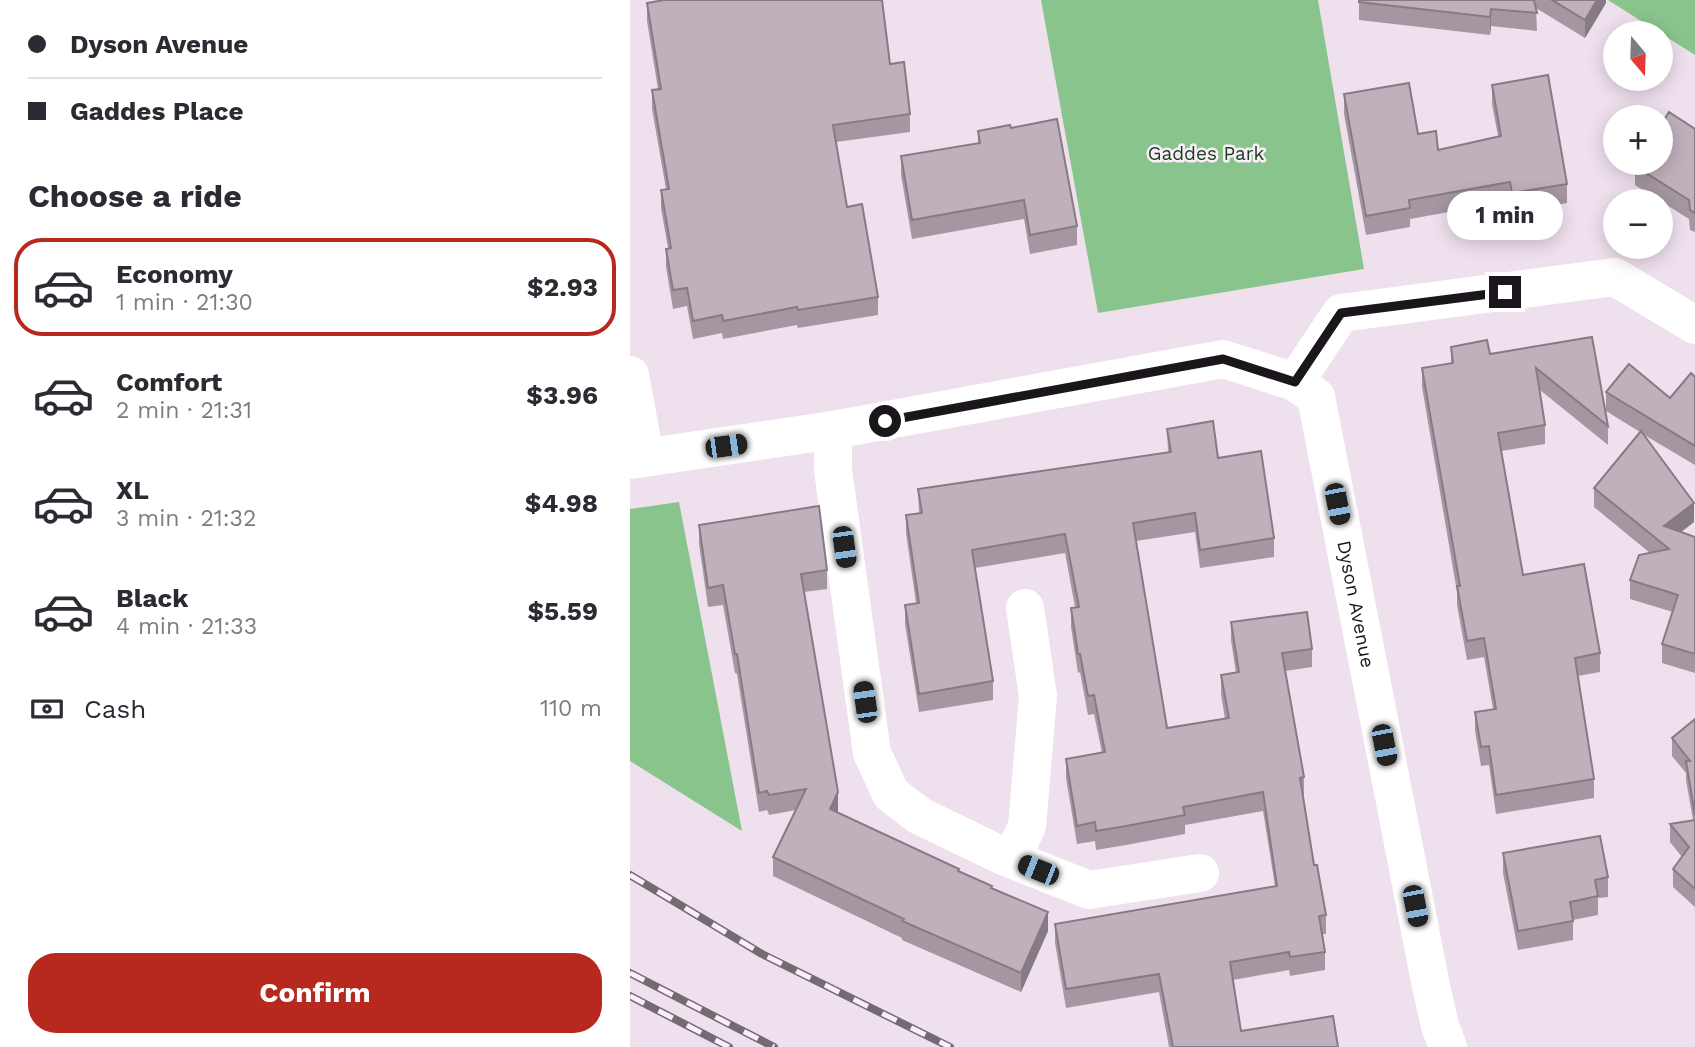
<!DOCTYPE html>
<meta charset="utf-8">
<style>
:root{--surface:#fff;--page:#f2f2f3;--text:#2b2b33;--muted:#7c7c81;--line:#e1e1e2;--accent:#b7291e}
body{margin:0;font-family:"Work Sans",sans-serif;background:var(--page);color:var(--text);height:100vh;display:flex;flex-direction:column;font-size:26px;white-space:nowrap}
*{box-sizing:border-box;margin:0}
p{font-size:23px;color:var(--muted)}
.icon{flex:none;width:38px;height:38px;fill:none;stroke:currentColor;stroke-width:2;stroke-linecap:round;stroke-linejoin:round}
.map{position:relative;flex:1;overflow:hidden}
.sheet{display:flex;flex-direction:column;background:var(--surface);width:630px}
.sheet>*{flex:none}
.guide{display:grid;align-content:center;height:154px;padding:0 28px;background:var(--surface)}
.needle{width:46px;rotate:161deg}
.fabs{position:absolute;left:973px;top:21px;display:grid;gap:14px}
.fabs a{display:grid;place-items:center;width:70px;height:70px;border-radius:50%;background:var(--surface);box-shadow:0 4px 18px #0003;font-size:35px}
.end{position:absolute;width:32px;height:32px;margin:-16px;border:9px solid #1b161b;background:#fff;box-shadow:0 0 0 4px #fff}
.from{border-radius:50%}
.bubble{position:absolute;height:49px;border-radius:24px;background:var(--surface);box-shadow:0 4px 18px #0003;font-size:23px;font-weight:700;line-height:49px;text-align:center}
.car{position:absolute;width:21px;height:42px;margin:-21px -10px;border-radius:9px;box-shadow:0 0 5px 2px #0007;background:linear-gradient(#222 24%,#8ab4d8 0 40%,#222 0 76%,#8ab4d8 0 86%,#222 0)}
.guide b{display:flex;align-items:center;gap:24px;height:66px;font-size:26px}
.guide b+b{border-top:2px solid var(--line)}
.guide i{width:18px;height:18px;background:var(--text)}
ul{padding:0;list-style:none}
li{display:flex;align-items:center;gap:21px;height:98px;margin:0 14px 10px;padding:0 14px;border:4px solid transparent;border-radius:28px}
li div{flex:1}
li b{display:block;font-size:26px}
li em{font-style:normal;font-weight:700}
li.selected{border-color:var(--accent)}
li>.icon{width:63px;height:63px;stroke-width:1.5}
h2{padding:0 28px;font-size:32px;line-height:84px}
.pay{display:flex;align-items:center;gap:18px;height:77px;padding:0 28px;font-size:26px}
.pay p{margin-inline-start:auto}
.primary-button{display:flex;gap:14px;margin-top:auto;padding:14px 28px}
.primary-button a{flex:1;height:80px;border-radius:28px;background:var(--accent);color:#fff;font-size:28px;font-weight:700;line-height:80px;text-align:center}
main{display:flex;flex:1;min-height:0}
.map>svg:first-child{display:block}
.green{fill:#8ac48d}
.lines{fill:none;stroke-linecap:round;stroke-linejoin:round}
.minor{stroke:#fff;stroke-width:38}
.rail-casing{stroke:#736a72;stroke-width:8}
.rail{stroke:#fcedfc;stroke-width:5;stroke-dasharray:16;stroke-linecap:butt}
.wall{fill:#a597a2}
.shaded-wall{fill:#867b84}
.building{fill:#c0b0bc;stroke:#867b84;stroke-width:2}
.route{stroke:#1b161b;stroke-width:9}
.labels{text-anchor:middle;stroke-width:5;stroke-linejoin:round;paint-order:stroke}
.park-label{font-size:19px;fill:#16431b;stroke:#fcedfc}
.street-label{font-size:19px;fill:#1b161b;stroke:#fcedfc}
</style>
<main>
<section class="sheet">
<div class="guide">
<b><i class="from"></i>Dyson Avenue</b>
<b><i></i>Gaddes Place</b>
</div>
<h2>Choose a ride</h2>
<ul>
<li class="selected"><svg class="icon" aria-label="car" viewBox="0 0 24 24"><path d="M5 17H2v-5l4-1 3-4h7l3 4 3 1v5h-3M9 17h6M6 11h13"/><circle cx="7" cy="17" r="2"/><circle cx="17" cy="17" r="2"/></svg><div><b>Economy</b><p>1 min · 21:30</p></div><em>$2.93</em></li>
<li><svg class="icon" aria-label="car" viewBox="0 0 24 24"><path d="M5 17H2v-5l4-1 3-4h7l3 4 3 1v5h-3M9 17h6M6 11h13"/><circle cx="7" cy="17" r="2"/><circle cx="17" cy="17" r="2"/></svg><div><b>Comfort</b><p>2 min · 21:31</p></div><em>$3.96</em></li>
<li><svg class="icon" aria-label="car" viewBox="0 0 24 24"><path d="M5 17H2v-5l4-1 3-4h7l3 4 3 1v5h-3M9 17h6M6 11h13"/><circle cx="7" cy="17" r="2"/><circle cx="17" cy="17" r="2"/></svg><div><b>XL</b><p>3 min · 21:32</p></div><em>$4.98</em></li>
<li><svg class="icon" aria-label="car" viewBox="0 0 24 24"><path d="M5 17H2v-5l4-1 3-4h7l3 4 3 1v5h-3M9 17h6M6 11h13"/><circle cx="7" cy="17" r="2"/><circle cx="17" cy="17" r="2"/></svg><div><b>Black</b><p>4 min · 21:33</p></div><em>$5.59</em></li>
</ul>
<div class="pay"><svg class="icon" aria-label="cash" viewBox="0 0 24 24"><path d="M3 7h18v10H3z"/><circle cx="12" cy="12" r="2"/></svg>Cash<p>110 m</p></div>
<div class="primary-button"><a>Confirm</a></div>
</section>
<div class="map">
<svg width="1065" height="1047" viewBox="0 0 1065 1047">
<rect width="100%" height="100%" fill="#efe0ee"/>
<path class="green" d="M 411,0 L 688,0 L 734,269 L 468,313 Z
M 978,0 L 1065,0 L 1065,55 Z
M 49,502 L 112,831 L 0,761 L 0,509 Z"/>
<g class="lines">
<g class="minor">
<path d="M 0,375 L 15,457"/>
<path d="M 665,382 L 711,313 L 985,277 L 1065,325"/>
<path d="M 203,430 L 203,470 L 242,753 L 261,794 L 290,816 L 373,856 L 459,890 L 570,873"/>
<path id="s1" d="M 0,460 L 203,430 L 593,359 L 665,382 L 686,397 L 801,986 L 810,1026 L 818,1047"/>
<path d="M 382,859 L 397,826 L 408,696 L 395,608"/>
</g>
<g class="rail-casing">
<path id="rail" d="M 0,875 L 132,954 L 320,1047
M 0,973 L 144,1047
M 0,996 L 99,1047"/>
</g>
<use href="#rail" class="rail"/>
</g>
<path class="wall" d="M 729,0 L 976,0 L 976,3 L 955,38 L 906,8 L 907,31 L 861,26 L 860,35 L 729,20 Z
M 17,3 L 260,64 L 280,114 L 280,132 L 206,142 L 217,207 L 248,297 L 248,315 L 168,328 L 167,325 L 93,339 L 92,333 L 63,339 L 57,306 L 43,309 L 36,267 L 36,249 L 38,248 L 31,208 L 31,190 L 36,189 L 22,109 L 22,90 L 28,89 L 17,21 Z
M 862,85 L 937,184 L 937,203 L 882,213 L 880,201 L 780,219 L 780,227 L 736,235 L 714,114 L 714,94 L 808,150 L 868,136 L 862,104 Z
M 381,128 L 447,226 L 447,245 L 400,254 L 394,219 L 282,239 L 271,175 L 271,156 L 348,143 L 348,131 Z
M 1065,129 L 1065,232 L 1060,230 L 1059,219 L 1005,185 L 1005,166 Z
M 962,337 L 978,426 L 978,445 L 910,390 L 915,425 L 915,444 L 871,451 L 893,575 L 970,653 L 970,672 L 948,676 L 964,779 L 964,798 L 866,814 L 859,765 L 851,766 L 845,731 L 845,712 L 863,709 L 854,657 L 837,660 L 827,605 L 827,592 L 792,387 L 792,368 L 821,363 L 821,347 L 860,354 Z
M 1065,377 L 1065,465 L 1011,433 L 1064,522 L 1051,532 L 1065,537 L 1065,673 L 1032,663 L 1032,644 L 1043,612 L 1000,599 L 1000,580 L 1020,553 L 964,507 L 964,488 L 1010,432 L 976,411 L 976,392 L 1040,398 Z
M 537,429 L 588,458 L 644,538 L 644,557 L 570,568 L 565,532 L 506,541 L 537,728 L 595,719 L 591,694 L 591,675 L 606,673 L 601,640 L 601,622 L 682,649 L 682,667 L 655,671 L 674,777 L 674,796 L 673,796 L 684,865 L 696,915 L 696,934 L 692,934 L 695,952 L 695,970 L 660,976 L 659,970 L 603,980 L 611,1031 L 708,1047 L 539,1047 L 529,992 L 436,1008 L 425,943 L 425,924 L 645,886 L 633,811 L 555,825 L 555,834 L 496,845 L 466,850 L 465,841 L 447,844 L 436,778 L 436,759 L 472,753 L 464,714 L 458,715 L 450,672 L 448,673 L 441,627 L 441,608 L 445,607 L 435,553 L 345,568 L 363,681 L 363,700 L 289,712 L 275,624 L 275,605 L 286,603 L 276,533 L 276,515 L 289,513 L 288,489 L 538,452 Z
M 69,525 L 197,570 L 197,589 L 174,592 L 208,813 L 362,888 L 418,931 L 391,992 L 272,940 L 272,938 L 143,876 L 143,857 L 166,810 L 139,815 L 137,810 L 129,812 L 107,674 L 105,673 L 93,605 L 78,607 L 69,544 Z
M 1065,719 L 1065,907 L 1043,887 L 1043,869 L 1052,857 L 1040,842 L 1040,824 L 1063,820 L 1056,780 L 1056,773 L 1042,756 L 1042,738 Z
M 873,853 L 978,877 L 978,897 L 968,898 L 968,915 L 943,920 L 943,940 L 888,950 L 873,873 Z"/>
<path class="shaded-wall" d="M 967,0 L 976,0 L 976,3 L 955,38 L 955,20 Z
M 861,9 L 861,26 L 860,35 L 860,17 Z
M 1064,503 L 1064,522 L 1034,545 L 1034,526 Z
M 208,792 L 208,811 L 200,828 L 200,809 Z
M 418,912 L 418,931 L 391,992 L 391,973 Z"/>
<path class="building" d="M 34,0 L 252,0 L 260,64 L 274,62 L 280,114 L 203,125 L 217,207 L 232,204 L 248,297 L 168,310 L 167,307 L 93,321 L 92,315 L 63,321 L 57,288 L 43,290 L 36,249 L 41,248 L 31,190 L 39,189 L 22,90 L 31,89 L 17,3 Z
M 729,0 L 904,0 L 907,13 L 861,9 L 860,17 L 729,2 Z
M 922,0 L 967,0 L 955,20 Z
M 918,75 L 937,184 L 882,193 L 880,182 L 779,200 L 780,208 L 736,216 L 714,94 L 779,83 L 788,134 L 806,131 L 808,150 L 871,136 L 862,85 Z
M 1039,112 L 1065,129 L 1065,213 L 1060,210 L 1059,200 L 1005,166 L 1007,163 L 1031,163 L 1031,125 Z
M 427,119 L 447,226 L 400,235 L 394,200 L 282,220 L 271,156 L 350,143 L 348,131 L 380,125 L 381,128 Z
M 962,337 L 978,426 L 906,368 L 915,425 L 868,433 L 893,575 L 954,564 L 970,653 L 945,658 L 964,779 L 866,795 L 859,746 L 851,747 L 845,712 L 866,709 L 854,638 L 837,641 L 827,586 L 830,586 L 792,368 L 823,363 L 821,347 L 857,340 L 860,354 Z
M 999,364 L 1040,398 L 1061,373 L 1065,377 L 1065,446 L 976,392 Z
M 583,421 L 588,458 L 631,451 L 644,538 L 570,550 L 565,513 L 503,523 L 537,728 L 599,718 L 591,675 L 609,672 L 601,622 L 677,612 L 682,649 L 652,653 L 674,777 L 670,778 L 684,865 L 687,865 L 696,915 L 689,916 L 695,952 L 660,957 L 659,952 L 600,962 L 611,1031 L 703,1016 L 708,1047 L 543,1047 L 529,974 L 436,989 L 425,924 L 647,886 L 633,792 L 553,807 L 555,815 L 496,826 L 466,831 L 465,822 L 447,826 L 436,759 L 475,752 L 464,695 L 458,696 L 450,654 L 448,654 L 441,608 L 449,607 L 435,534 L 342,550 L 363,681 L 289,694 L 275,605 L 289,603 L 276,515 L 292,513 L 288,489 L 541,452 L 537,429 Z
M 1011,431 L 1064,503 L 1034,526 L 1065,537 L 1065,654 L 1032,644 L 1048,595 L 1000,580 L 1009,555 L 1039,549 L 964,488 Z
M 189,506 L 197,570 L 171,574 L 208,792 L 200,809 L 329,869 L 328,871 L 362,886 L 361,888 L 418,912 L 391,973 L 272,921 L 274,919 L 143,857 L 176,789 L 139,795 L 137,791 L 129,793 L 107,654 L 105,654 L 93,585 L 78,588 L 69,525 Z
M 1065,719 L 1065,815 L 1056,761 L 1060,761 L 1042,738 Z
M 1065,820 L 1065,889 L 1043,869 L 1059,847 L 1040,824 Z
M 970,836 L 978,877 L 965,880 L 968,896 L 940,902 L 943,921 L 888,931 L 873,853 Z"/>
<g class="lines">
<path class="route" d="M 255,421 L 593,359 L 665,382 L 711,313 L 875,292"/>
</g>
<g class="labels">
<g class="park-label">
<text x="576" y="160">Gaddes Park</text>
</g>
<g class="street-label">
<text dy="7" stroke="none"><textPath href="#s1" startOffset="914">Dyson Avenue</textPath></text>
</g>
</g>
</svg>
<div class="fabs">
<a><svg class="needle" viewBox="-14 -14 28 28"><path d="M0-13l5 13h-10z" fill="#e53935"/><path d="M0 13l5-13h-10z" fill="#7c7c81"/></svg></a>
<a>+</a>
<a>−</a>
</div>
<i class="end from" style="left:255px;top:421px"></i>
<i class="end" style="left:875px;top:292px"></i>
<div class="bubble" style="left:817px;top:191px;width:116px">1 min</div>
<i class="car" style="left:96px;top:446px;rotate:82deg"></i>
<i class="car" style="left:707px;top:504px;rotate:169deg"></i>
<i class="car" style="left:214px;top:547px;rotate:172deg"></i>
<i class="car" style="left:235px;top:702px;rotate:352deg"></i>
<i class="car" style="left:754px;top:745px;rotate:169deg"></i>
<i class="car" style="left:408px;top:870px;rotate:292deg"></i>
<i class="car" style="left:785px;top:906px;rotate:169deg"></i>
</div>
</main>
